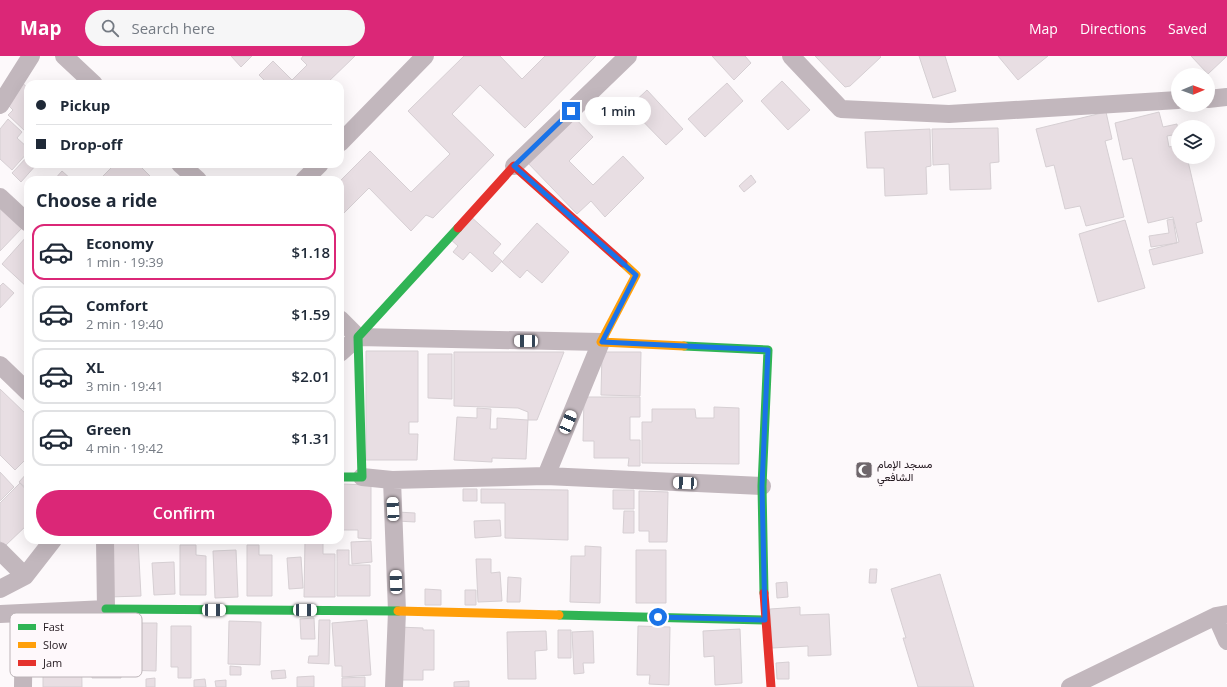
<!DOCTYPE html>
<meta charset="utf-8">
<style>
:root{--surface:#fff;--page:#f6f6f7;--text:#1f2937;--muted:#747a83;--line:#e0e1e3;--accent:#db2777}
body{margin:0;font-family:"Open Sans",Vazirmatn,sans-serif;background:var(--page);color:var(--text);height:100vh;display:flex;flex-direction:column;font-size:15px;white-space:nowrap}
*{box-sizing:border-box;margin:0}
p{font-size:13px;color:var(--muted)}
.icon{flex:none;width:22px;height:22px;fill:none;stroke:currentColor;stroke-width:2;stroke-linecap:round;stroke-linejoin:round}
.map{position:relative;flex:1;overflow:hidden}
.sheet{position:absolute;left:24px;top:120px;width:320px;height:368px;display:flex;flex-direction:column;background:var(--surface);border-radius:12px;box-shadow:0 4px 16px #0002}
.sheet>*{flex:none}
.hud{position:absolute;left:24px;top:24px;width:320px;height:88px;border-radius:12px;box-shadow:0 4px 16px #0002;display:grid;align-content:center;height:88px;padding:0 12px;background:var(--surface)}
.needle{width:26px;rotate:89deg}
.tools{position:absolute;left:1171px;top:12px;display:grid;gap:8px}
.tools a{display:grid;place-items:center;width:44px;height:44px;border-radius:50%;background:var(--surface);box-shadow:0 4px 16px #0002;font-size:20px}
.end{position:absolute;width:18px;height:18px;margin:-9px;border:5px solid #1a73e8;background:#fff;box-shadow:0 0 0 2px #fff}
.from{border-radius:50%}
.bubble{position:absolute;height:28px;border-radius:14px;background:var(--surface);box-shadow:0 4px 16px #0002;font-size:13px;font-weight:600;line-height:28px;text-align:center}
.car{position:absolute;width:12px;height:24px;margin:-12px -6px;border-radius:5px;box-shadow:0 0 3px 1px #0007;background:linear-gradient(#fff 24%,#345 0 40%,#fff 0 76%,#345 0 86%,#fff 0)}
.hud b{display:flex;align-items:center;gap:14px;height:38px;font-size:15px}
.hud b+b{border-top:1px solid var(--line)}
.hud i{width:10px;height:10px;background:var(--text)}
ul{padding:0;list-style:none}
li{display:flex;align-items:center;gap:12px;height:56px;margin:0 8px 6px;padding:0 4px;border:2px solid var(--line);border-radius:12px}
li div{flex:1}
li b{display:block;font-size:15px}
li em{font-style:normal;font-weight:600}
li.selected{border-color:var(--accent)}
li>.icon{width:36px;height:36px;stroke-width:1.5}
h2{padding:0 12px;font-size:18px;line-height:48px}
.action{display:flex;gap:8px;margin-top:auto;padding:8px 12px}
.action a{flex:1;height:46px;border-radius:24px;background:var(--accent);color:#fff;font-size:16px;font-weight:600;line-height:46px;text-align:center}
header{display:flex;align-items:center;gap:24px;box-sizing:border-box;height:56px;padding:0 20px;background:var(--accent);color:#fff}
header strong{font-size:19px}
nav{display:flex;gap:22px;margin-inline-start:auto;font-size:14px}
.search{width:280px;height:36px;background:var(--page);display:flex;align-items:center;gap:10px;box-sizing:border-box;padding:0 14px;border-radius:22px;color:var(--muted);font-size:15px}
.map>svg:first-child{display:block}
.building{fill:#e8dee3;stroke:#d6cfd3}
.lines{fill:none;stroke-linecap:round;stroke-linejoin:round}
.street{stroke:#c2b7bd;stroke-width:18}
.fast{stroke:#30b455;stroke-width:9}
.slow{stroke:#ff9f0a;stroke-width:9}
.jam{stroke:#e5322d;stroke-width:9}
.route{stroke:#1a73e8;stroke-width:5}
.labels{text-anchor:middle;stroke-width:3;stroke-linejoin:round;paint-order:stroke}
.poi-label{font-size:11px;fill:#21171d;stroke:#fef8fb;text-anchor:start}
.key{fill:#fef8fb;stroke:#bcb4b8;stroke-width:1}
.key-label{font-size:11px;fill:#21171d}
</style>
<header>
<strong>Map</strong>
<div class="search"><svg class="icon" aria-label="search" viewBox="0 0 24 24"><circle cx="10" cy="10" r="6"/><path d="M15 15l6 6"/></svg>Search here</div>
<nav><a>Map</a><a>Directions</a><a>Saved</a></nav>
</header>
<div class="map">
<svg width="1227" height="631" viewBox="0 0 1227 631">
<rect width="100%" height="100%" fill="#fdf9fb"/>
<path class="building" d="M 231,0 L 252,0 L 241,11 Z
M 303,0 L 355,0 L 326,28 L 268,28 L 259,19 L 273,5 L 292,24 L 307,9 L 301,3 Z
M 464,0 L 500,0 L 522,23 L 545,0 L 596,0 L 525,72 L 480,29 L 452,58 L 494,99 L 433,162 L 426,159 L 411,175 L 369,132 L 340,161 L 340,125 L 370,95 L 411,136 L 450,98 L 408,55 Z
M 712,0 L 745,0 L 751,7 L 734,24 Z
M 815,0 L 880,0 L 881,1 L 850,30 L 845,31 Z
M 919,0 L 945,0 L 956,35 L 933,42 Z
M 998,0 L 1048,0 L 1018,24 Z
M 1191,0 L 1227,0 L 1208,18 Z
M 20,25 L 28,32 L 28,73 L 26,76 L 8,59 L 13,54 L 7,48 Z
M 782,25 L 810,54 L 788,74 L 761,45 Z
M 727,27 L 743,45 L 705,81 L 688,63 Z
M 647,34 L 683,73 L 666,89 L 629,51 Z
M 1106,56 L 1112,83 L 1105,85 L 1124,161 L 1086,170 L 1080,150 L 1065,153 L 1054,109 L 1046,111 L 1036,73 Z
M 1159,56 L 1163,71 L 1177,68 L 1178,78 L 1167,80 L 1169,91 L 1178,89 L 1178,101 L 1187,101 L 1202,165 L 1196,167 L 1203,197 L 1153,209 L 1149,194 L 1179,186 L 1173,161 L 1148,167 L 1132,102 L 1123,104 L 1115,67 Z
M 572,59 L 593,81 L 569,105 L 593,129 L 623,100 L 644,122 L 605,161 L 591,145 L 577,158 L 526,105 Z
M 8,63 L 22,76 L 17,82 L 28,92 L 28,96 L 12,114 L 0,103 L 0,73 Z
M 998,72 L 999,106 L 990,107 L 991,133 L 950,134 L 949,108 L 933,109 L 932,73 Z
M 930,73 L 931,110 L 926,111 L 927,138 L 885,140 L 884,112 L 867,112 L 865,76 Z
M 27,101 L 28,108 L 36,109 L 21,126 L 12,117 Z
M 115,108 L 138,108 L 151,121 L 148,124 L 99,124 Z
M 62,115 L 72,124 L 54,124 Z
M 751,119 L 756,126 L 744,136 L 739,130 Z
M 0,151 L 22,172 L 0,195 Z
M 469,159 L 501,188 L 493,197 L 502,205 L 492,216 L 470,196 L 463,204 L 453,196 L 458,190 L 449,182 Z
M 1173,163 L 1177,187 L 1151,191 L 1149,180 L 1169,177 L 1167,164 Z
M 1125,164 L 1145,232 L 1098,246 L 1079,178 Z
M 537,167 L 569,196 L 542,227 L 527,214 L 520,222 L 502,206 Z
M 27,180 L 28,181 L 28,232 L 2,208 Z
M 3,227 L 14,237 L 0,252 L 0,230 Z
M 366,295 L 418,295 L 418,366 L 409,366 L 409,378 L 418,378 L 417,404 L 366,404 Z
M 454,296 L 564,296 L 537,364 L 528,364 L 528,356 L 518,352 L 454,350 Z
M 602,296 L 641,296 L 640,340 L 601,339 Z
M 428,298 L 452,298 L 452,343 L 428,342 Z
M 0,333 L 28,360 L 28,401 L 15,414 L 0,399 Z
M 584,341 L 640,341 L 640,361 L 630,361 L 630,384 L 640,384 L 640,410 L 628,410 L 629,402 L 594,402 L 594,385 L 583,385 Z
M 714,351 L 739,352 L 739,408 L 642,407 L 642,366 L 652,366 L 652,353 L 695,353 L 696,362 L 714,362 Z
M 477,352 L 491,353 L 490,373 L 497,373 L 497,362 L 528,364 L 526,403 L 492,402 L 492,406 L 454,404 L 457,361 L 477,362 Z
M 0,416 L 14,431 L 0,445 Z
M 28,416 L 28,434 L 19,426 Z
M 20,427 L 28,436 L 28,468 L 5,490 L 0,485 L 0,447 Z
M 340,428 L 371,429 L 371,483 L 358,482 L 358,474 L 340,474 Z
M 463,433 L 477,433 L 477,445 L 463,445 Z
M 481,433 L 568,434 L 568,484 L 505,482 L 505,447 L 481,447 Z
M 613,434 L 634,434 L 634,453 L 613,453 Z
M 639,435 L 668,436 L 667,486 L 649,486 L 649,475 L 639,475 Z
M 624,455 L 634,455 L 634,477 L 623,477 Z
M 397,456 L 415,457 L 415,466 L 397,465 Z
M 500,464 L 501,480 L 475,482 L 474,465 Z
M 106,484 L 138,484 L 141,540 L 108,541 Z
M 305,484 L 323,484 L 323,498 L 335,498 L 335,541 L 304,541 Z
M 371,485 L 372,506 L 352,508 L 351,486 Z
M 180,489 L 196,489 L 196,499 L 206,500 L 206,539 L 180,539 Z
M 247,489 L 259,489 L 259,499 L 272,499 L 272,540 L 247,540 Z
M 585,490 L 601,491 L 600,547 L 570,546 L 571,500 L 585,500 Z
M 236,494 L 238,541 L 215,542 L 213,495 Z
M 337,494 L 349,494 L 349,509 L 370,509 L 370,540 L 337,540 Z
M 636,494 L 666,494 L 666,547 L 636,547 Z
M 301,501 L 303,532 L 289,533 L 287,502 Z
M 476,503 L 491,503 L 491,517 L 500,516 L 502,545 L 478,546 Z
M 174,506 L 175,538 L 154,539 L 152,507 Z
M 870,513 L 877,513 L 876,527 L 869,527 Z
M 940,518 L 974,631 L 918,631 L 903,582 L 906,582 L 891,533 Z
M 508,521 L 521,522 L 520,546 L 507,546 Z
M 787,526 L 788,541 L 777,542 L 776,527 Z
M 425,533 L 441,534 L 441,549 L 425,549 Z
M 465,534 L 476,534 L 476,549 L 465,549 Z
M 800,551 L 800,559 L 829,558 L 831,599 L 808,600 L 808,590 L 772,592 L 770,553 Z
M 314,562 L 315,583 L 301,583 L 300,563 Z
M 319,564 L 330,564 L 329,608 L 308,607 L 309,600 L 318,600 Z
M 367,564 L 371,619 L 342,621 L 342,610 L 335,610 L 332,567 Z
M 229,565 L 261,566 L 260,609 L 228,608 Z
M 125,567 L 157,567 L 156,615 L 125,614 Z
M 33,570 L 81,570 L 82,631 L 43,631 L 43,610 L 33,610 Z
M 171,570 L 191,570 L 191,622 L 178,622 L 178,611 L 171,611 Z
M 638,570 L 670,571 L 669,629 L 649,628 L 650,619 L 637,619 Z
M 398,571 L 423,572 L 423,574 L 434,574 L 434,614 L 423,614 L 423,624 L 398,624 Z
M 740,573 L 742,627 L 715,629 L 714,600 L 704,601 L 703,575 Z
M 558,574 L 571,574 L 571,602 L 558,602 Z
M 546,575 L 547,594 L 535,595 L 536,623 L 508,623 L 507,576 Z
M 593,575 L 594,607 L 583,607 L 584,617 L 574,618 L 572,576 Z
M 789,606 L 789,623 L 777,623 L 776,607 Z
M 230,610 L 241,611 L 241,619 L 230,619 Z
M 92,613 L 121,613 L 121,622 L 92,622 Z
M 285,614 L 286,622 L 272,623 L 271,615 Z
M 314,620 L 314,631 L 297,631 L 297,621 Z
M 365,621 L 365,631 L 342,631 L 342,622 Z
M 155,622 L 155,631 L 146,631 L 146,623 Z
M 205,623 L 206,631 L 194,631 L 194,624 Z
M 226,624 L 226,631 L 216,631 L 215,625 Z
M 469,625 L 469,631 L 454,631 L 454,626 Z"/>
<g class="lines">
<path class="street" d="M 64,0 L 94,28
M 791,0 L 841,53 L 949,58 L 1178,44
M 1208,43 L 1227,41
M 0,49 L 31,0
M 340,87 L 425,0
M 180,108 L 198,124
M 514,110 L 628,0
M 304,124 L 320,108
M 0,141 L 28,167
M 340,263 L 358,281 L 340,297
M 358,281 L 601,286 L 546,420 L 392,424 L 362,421
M 0,309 L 28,336
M 546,420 L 762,430
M 392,424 L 397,555 L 394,631
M 0,495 L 25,520
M 0,533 L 25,520 L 53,484
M 0,558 L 106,553 L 105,484
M 1216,560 L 1227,585
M 23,631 L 24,558
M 1070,631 L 1216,560 L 1227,558"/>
<path class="fast" d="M 684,290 L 768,294 L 762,430 L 764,537
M 340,421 L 362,421 L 358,281 L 458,172
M 106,553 L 398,555
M 559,559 L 765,564"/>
<path class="slow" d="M 623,207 L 636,219 L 601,286 L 684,290
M 398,555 L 559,559"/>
<path class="jam" d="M 458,172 L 514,110 L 623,207
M 764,537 L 771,631"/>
</g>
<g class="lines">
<path class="route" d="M 571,55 L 514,110 L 636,219 L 602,286 L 768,294 L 762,430 L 765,564 L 658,561"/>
</g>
<defs>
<g id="mosque-square" transform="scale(0.9)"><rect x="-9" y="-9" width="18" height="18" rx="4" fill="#6e666b" stroke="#fef8fb"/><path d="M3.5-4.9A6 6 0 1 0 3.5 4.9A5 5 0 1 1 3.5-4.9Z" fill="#fff"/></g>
</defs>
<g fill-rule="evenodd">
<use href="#mosque-square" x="864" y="414"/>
</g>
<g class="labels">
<g class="poi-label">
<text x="877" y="412">مسجد الإمام<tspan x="877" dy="13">الشافعي</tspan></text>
</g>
</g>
<rect x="10" y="557" width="132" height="64" rx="6" class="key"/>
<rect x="18" y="568" width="18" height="6" fill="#30b455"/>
<rect x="18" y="586" width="18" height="6" fill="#ff9f0a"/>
<rect x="18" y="604" width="18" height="6" fill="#e5322d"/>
<g class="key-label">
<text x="43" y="575">Fast</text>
<text x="43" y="593">Slow</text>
<text x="43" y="611">Jam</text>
</g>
</svg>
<div class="tools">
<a><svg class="needle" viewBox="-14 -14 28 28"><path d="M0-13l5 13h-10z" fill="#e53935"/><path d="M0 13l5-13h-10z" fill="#747a83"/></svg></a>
<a><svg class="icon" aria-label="layers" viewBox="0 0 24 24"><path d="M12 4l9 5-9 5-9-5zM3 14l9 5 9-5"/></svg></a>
</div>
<i class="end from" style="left:658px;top:561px"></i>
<i class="end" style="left:571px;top:55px"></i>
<div class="bubble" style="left:585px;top:41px;width:66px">1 min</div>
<i class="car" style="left:526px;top:285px;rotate:271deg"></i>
<i class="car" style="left:568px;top:366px;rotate:23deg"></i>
<i class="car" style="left:685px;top:427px;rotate:273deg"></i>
<i class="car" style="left:393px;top:453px;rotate:357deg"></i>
<i class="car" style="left:396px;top:526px;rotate:358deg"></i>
<i class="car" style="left:214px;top:554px;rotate:90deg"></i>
<i class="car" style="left:305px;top:554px;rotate:90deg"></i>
<div class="hud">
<b><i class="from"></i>Pickup</b>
<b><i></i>Drop-off</b>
</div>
<section class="sheet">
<h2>Choose a ride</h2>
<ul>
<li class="selected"><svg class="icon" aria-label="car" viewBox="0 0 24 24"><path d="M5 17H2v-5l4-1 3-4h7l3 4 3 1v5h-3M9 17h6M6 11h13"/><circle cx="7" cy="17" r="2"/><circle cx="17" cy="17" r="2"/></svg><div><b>Economy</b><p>1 min · 19:39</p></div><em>$1.18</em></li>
<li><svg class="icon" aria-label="car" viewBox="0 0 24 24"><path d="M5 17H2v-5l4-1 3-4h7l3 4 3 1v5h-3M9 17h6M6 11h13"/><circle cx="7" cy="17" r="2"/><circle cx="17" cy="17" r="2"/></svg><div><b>Comfort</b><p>2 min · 19:40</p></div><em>$1.59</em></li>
<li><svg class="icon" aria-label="car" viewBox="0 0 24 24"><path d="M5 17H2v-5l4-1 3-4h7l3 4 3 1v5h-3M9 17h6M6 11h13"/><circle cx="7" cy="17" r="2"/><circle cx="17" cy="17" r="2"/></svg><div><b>XL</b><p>3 min · 19:41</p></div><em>$2.01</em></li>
<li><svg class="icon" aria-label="car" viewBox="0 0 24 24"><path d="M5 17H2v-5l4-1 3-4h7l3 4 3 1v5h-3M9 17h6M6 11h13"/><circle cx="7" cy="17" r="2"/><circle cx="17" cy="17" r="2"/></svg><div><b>Green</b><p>4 min · 19:42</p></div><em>$1.31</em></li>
</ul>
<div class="action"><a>Confirm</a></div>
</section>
</div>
